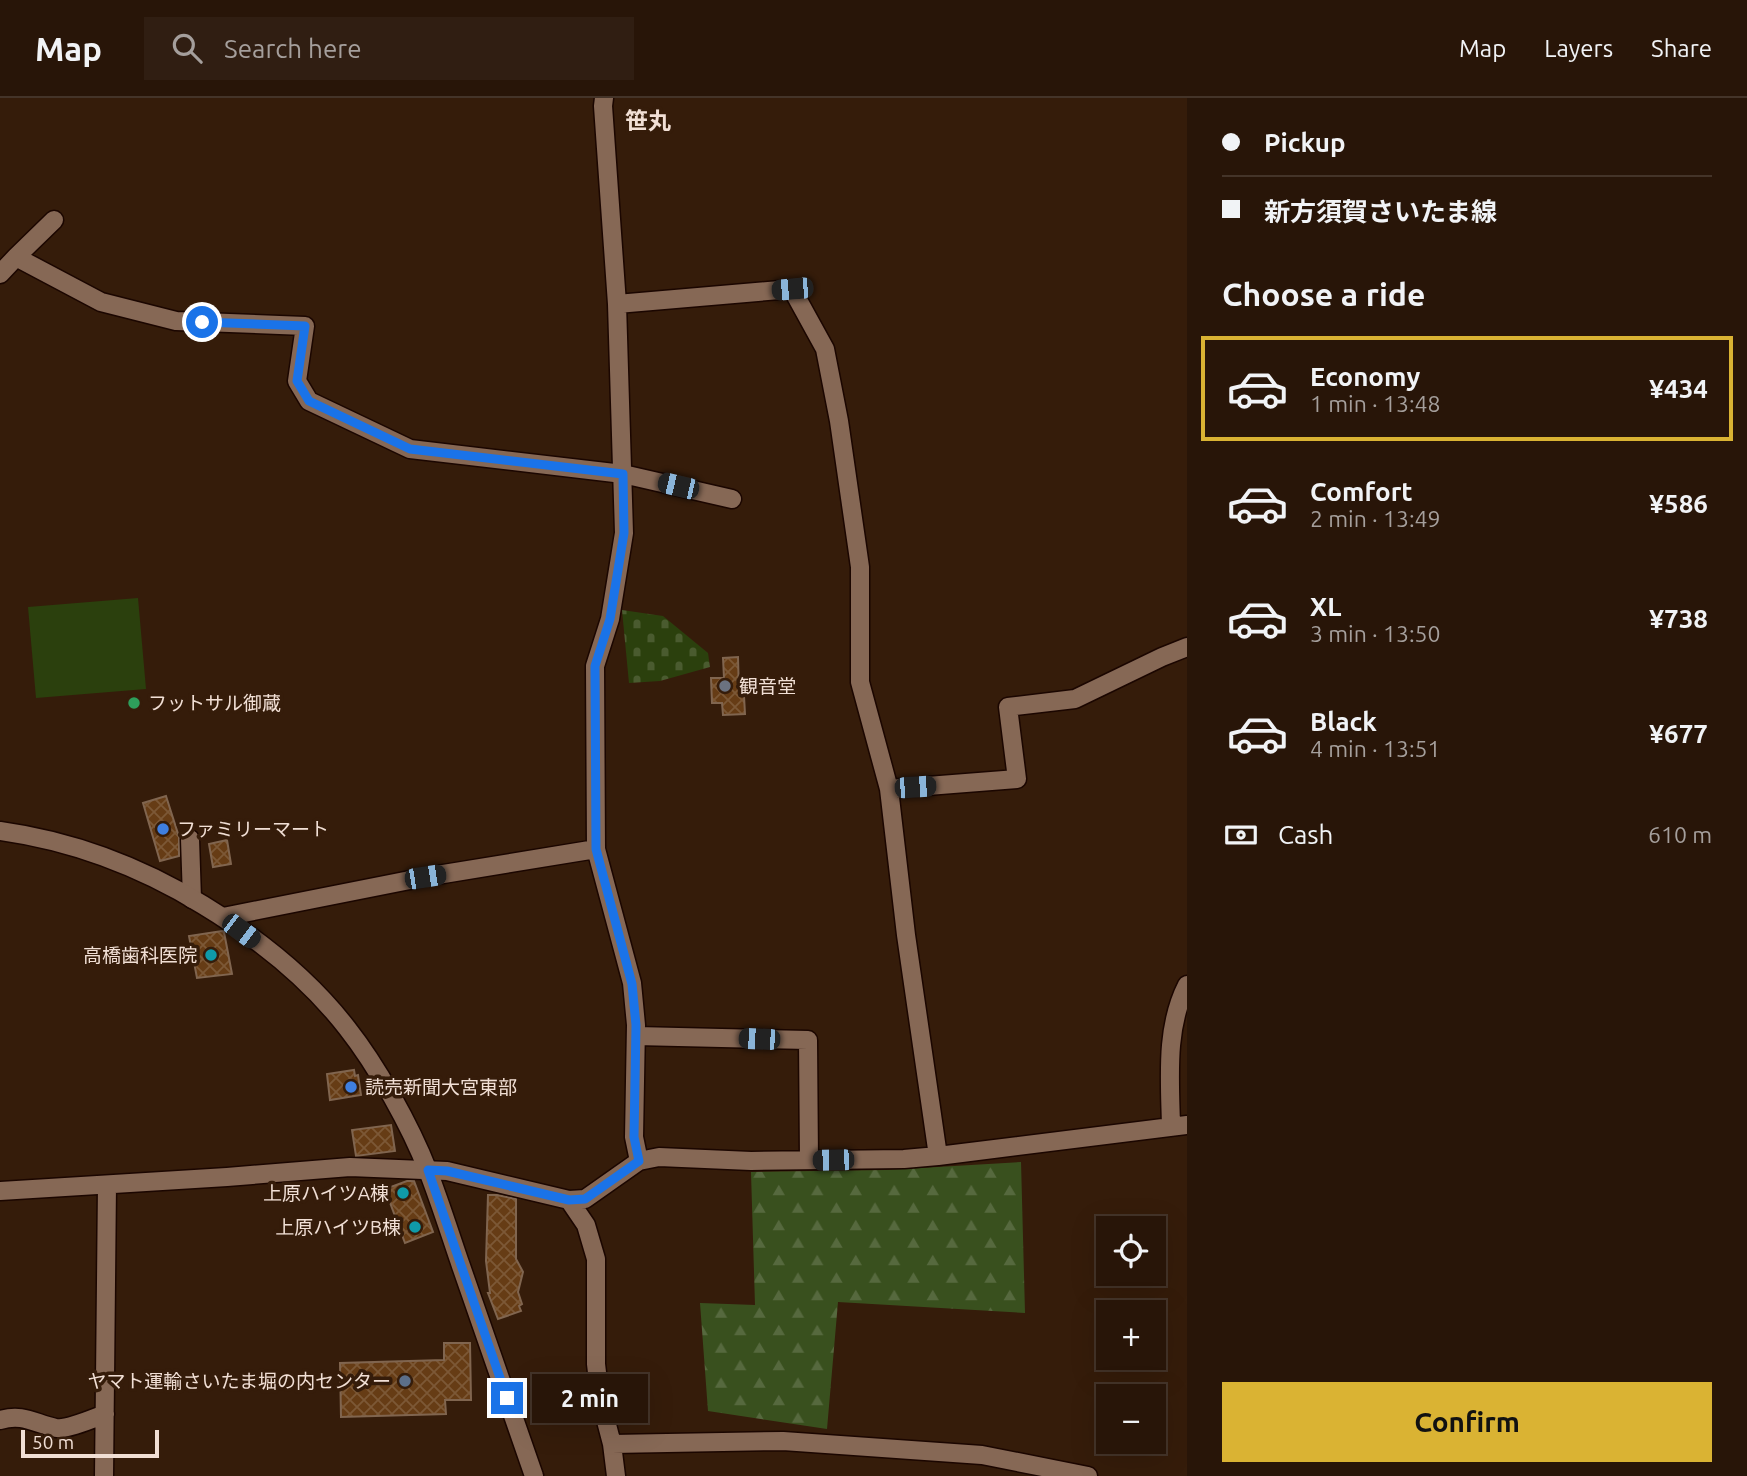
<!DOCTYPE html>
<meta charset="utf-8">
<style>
:root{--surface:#281508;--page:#301e12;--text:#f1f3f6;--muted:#a59f9c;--line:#443429;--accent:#dab333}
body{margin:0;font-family:Ubuntu,"Noto Sans JP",sans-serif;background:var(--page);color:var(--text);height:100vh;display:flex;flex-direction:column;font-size:26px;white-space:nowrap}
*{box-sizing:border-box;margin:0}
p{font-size:23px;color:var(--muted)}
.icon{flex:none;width:38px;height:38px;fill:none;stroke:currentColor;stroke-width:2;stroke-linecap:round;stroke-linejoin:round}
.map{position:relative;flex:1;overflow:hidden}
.details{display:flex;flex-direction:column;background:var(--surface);width:560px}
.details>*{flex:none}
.guide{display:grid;align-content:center;height:154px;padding:0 35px;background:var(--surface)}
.controls{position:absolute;left:1096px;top:1118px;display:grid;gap:14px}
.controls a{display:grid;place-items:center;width:70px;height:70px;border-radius:0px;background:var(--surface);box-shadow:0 7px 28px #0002,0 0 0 2px var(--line);font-size:35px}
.scale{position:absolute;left:21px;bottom:18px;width:138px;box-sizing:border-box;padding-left:7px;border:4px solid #f1dfd5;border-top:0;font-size:19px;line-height:24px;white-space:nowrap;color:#f1dfd5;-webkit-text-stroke:5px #351c0a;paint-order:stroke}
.end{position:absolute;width:32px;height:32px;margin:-16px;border:9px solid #1a73e8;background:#fff;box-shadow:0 0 0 4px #fff}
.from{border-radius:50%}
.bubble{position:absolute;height:49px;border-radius:0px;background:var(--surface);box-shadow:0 7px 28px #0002,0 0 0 2px var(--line);font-size:23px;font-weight:700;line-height:49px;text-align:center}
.car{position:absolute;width:21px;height:42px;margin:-21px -10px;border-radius:9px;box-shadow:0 0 5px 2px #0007;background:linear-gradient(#222 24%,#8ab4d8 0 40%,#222 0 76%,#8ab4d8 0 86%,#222 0)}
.guide b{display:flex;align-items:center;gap:24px;height:66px;font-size:26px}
.guide b+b{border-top:2px solid var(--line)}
.guide i{width:18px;height:18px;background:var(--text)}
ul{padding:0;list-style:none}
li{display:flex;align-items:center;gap:21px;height:105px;margin:0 14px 10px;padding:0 21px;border:4px solid transparent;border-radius:0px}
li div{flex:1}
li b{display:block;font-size:26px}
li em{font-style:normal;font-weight:700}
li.on{border-color:var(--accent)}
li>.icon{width:63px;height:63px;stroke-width:1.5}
h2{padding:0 35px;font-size:32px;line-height:84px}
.pay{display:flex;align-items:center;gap:18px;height:77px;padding:0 35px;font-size:26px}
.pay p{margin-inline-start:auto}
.cta{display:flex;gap:14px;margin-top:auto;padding:14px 35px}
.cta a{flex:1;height:80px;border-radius:0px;background:var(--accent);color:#111;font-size:28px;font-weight:700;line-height:80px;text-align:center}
header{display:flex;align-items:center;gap:42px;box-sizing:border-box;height:98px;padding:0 35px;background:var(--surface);border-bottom:2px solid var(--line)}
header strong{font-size:33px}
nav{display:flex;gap:38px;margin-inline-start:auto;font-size:24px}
.search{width:490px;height:63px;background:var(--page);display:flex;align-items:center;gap:18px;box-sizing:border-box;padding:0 24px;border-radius:0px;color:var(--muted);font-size:26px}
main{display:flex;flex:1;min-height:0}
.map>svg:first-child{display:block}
.forest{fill:url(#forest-firs)}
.cemetery{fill:url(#cemetery-stones)}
.pitch{fill:#2b400d}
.building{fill:url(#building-cross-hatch);stroke:#80654f;stroke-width:2}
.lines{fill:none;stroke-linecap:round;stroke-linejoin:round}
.street-casing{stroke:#1b0600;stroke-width:21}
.secondary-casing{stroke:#1b0600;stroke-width:21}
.street{stroke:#866855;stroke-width:18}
.secondary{stroke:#866855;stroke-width:18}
.route{stroke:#1a73e8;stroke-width:9}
.worship-dot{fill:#6b7280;stroke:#351c0a;stroke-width:2.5}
.leisure-dot{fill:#2e9e5b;stroke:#351c0a;stroke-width:2.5}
.shop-dot{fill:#3f7fe0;stroke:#351c0a;stroke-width:2.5}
.culture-dot{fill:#0f9aa8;stroke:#351c0a;stroke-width:2.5}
.service-dot{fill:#5c6f8a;stroke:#351c0a;stroke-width:2.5}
.labels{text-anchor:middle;stroke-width:7;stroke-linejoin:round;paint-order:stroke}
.poi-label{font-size:19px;fill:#f1dfd5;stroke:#351c0a;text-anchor:start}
.quarter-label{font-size:23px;font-weight:bold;fill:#f1dfd5;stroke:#351c0a}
</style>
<header>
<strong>Map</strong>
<div class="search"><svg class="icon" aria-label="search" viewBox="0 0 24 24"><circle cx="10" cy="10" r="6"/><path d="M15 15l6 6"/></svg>Search here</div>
<nav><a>Map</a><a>Layers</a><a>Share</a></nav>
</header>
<main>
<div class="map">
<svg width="1187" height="1378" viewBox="0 0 1187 1378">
<defs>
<pattern id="forest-firs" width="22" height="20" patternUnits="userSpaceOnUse" patternTransform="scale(1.75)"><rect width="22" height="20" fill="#39501e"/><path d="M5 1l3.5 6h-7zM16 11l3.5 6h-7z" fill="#56693e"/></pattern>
<pattern id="cemetery-stones" width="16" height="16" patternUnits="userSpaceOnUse" patternTransform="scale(1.75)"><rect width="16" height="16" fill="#2b400d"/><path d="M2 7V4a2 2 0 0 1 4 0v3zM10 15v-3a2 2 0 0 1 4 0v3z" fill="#4a5b2f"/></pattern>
<pattern id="building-cross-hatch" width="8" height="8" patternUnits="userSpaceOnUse" patternTransform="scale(1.75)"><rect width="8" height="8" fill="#663c15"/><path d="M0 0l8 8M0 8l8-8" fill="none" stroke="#7c5836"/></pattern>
</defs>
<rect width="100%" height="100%" fill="#351c0a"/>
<path class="forest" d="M 1021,1064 L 1025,1215 L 838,1204 L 827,1331 L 708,1313 L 700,1205 L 755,1207 L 751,1074 L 886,1072 Z"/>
<path class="cemetery" d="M 622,512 L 663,518 L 708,555 L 710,569 L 660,583 L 629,585 Z"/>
<path class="pitch" d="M 138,500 L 146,591 L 36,600 L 28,509 Z"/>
<path class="building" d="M 738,559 L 739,597 L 744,598 L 745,616 L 723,617 L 722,605 L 712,605 L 711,580 L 724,580 L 723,560 Z
M 166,698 L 179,739 L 179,758 L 160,763 L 143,705 Z
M 227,742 L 231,766 L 213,769 L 209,746 Z
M 222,833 L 224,834 L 232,876 L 197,880 L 189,838 Z
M 354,972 L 355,978 L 358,977 L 361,997 L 330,1002 L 327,976 Z
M 391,1027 L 395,1053 L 356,1058 L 352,1032 Z
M 407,1083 L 414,1083 L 433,1134 L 405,1145 L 385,1091 Z
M 488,1097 L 497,1097 L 516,1101 L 516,1161 L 523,1174 L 518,1194 L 522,1206 L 519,1208 L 521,1213 L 498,1221 L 488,1195 L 490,1195 L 486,1163 Z
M 444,1245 L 470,1245 L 471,1302 L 445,1302 L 446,1316 L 341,1319 L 340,1265 L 444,1262 Z"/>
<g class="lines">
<g class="street-casing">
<path id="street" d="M 604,0 L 603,8 L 617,206 L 624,435 L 610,521 L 595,568 L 596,751 L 632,885 L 636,927 L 634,1039 L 639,1063
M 16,159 L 54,122
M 0,176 L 16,159 L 101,204 L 176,223 L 305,228 L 297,283 L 309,303 L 410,351 L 623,376 L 732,401
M 617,206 L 792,191 L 825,251 L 839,323 L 860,469 L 860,584 L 889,691 L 906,837 L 938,1058
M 889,691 L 1017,681 L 1008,609 L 1075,601 L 1162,559 L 1187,549
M 190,741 L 192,801
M 223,819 L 425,779 L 596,751
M 636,938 L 808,942 L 809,1062
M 1171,1029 C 1170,981 1165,930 1187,887
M 0,1093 L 227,1079 L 350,1069 L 447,1073 L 569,1102 L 585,1101 L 639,1063 L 659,1059 L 751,1063 L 904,1061 L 938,1058 L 1187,1027
M 569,1102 L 586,1127 L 596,1161 L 596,1266 L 600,1300 L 612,1346 L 616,1378
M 0,1322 C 24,1315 35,1326 56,1330 C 67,1332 94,1320 105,1316
M 612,1346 L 783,1343 L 982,1357 L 1088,1378
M 104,1378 L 107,1087"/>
</g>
<g class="secondary-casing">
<path id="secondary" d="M 0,733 C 72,743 141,769 203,807 C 256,839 309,881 347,930 C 377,968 410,1027 428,1073 C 440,1104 450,1136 461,1168 C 486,1238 510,1308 534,1378"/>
</g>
<use href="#street" class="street"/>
<use href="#secondary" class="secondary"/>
</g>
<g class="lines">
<path class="route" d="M 202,224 L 305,228 L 297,283 L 309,303 L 410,351 L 623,376 L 624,435 L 610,521 L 595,568 L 596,751 L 632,886 L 636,927 L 634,1039 L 639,1063 L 585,1101 L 569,1102 L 447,1073 L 428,1072 L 507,1300"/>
</g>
<circle class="worship-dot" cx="725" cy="588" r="7"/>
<circle class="leisure-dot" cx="134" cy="605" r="7"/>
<g class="shop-dot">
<circle cx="163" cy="731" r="7"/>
<circle cx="351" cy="989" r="7"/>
</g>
<g class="culture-dot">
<circle cx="211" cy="857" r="7"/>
<circle cx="403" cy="1095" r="7"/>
<circle cx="415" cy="1129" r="7"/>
</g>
<circle class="service-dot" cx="405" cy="1283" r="7"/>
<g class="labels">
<g class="poi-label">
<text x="739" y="595">観音堂</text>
<text x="148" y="612">フットサル御蔵</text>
<text x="177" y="738">ファミリーマート</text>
<text x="197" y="864" text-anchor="end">高橋歯科医院</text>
<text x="365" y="996">読売新聞大宮東部</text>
<text x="389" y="1102" text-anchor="end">上原ハイツA棟</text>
<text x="401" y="1136" text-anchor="end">上原ハイツB棟</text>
<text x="391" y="1290" text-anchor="end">ヤマト運輸さいたま堀の内センター</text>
</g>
<g class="quarter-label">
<text x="648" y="31">笹丸</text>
</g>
</g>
</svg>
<div class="controls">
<a><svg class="icon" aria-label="locate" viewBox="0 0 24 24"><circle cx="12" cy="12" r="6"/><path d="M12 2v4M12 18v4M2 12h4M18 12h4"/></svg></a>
<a>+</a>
<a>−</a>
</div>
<div class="scale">50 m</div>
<i class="end from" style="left:202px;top:224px"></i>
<i class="end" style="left:507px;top:1300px"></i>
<div class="bubble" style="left:532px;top:1276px;width:116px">2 min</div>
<i class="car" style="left:792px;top:191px;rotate:265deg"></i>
<i class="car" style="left:678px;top:388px;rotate:283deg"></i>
<i class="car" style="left:915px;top:689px;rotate:86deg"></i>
<i class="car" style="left:425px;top:779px;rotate:81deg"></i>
<i class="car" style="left:241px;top:833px;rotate:127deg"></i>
<i class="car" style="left:759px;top:941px;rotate:272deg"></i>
<i class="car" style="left:833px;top:1062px;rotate:269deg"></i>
</div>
<section class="details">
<div class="guide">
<b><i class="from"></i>Pickup</b>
<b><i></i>新方須賀さいたま線</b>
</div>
<h2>Choose a ride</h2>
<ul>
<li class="on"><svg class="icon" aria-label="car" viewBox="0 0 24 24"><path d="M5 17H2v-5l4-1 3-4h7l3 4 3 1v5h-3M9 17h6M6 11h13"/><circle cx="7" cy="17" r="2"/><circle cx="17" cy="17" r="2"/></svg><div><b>Economy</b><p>1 min · 13:48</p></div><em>¥434</em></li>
<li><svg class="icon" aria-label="car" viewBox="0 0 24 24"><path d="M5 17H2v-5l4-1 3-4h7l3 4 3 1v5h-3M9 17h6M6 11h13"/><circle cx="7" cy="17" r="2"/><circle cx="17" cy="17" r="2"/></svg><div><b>Comfort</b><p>2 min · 13:49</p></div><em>¥586</em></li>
<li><svg class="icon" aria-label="car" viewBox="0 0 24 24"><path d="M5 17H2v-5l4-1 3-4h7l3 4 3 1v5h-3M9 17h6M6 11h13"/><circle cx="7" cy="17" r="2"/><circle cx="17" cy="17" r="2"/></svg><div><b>XL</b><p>3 min · 13:50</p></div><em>¥738</em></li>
<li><svg class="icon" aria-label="car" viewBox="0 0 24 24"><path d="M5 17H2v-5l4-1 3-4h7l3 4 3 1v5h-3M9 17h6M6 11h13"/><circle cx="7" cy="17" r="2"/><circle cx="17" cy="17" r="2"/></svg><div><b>Black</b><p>4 min · 13:51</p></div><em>¥677</em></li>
</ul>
<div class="pay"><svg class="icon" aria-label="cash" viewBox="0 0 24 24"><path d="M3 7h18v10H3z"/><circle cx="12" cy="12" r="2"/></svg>Cash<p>610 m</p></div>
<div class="cta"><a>Confirm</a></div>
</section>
</main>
